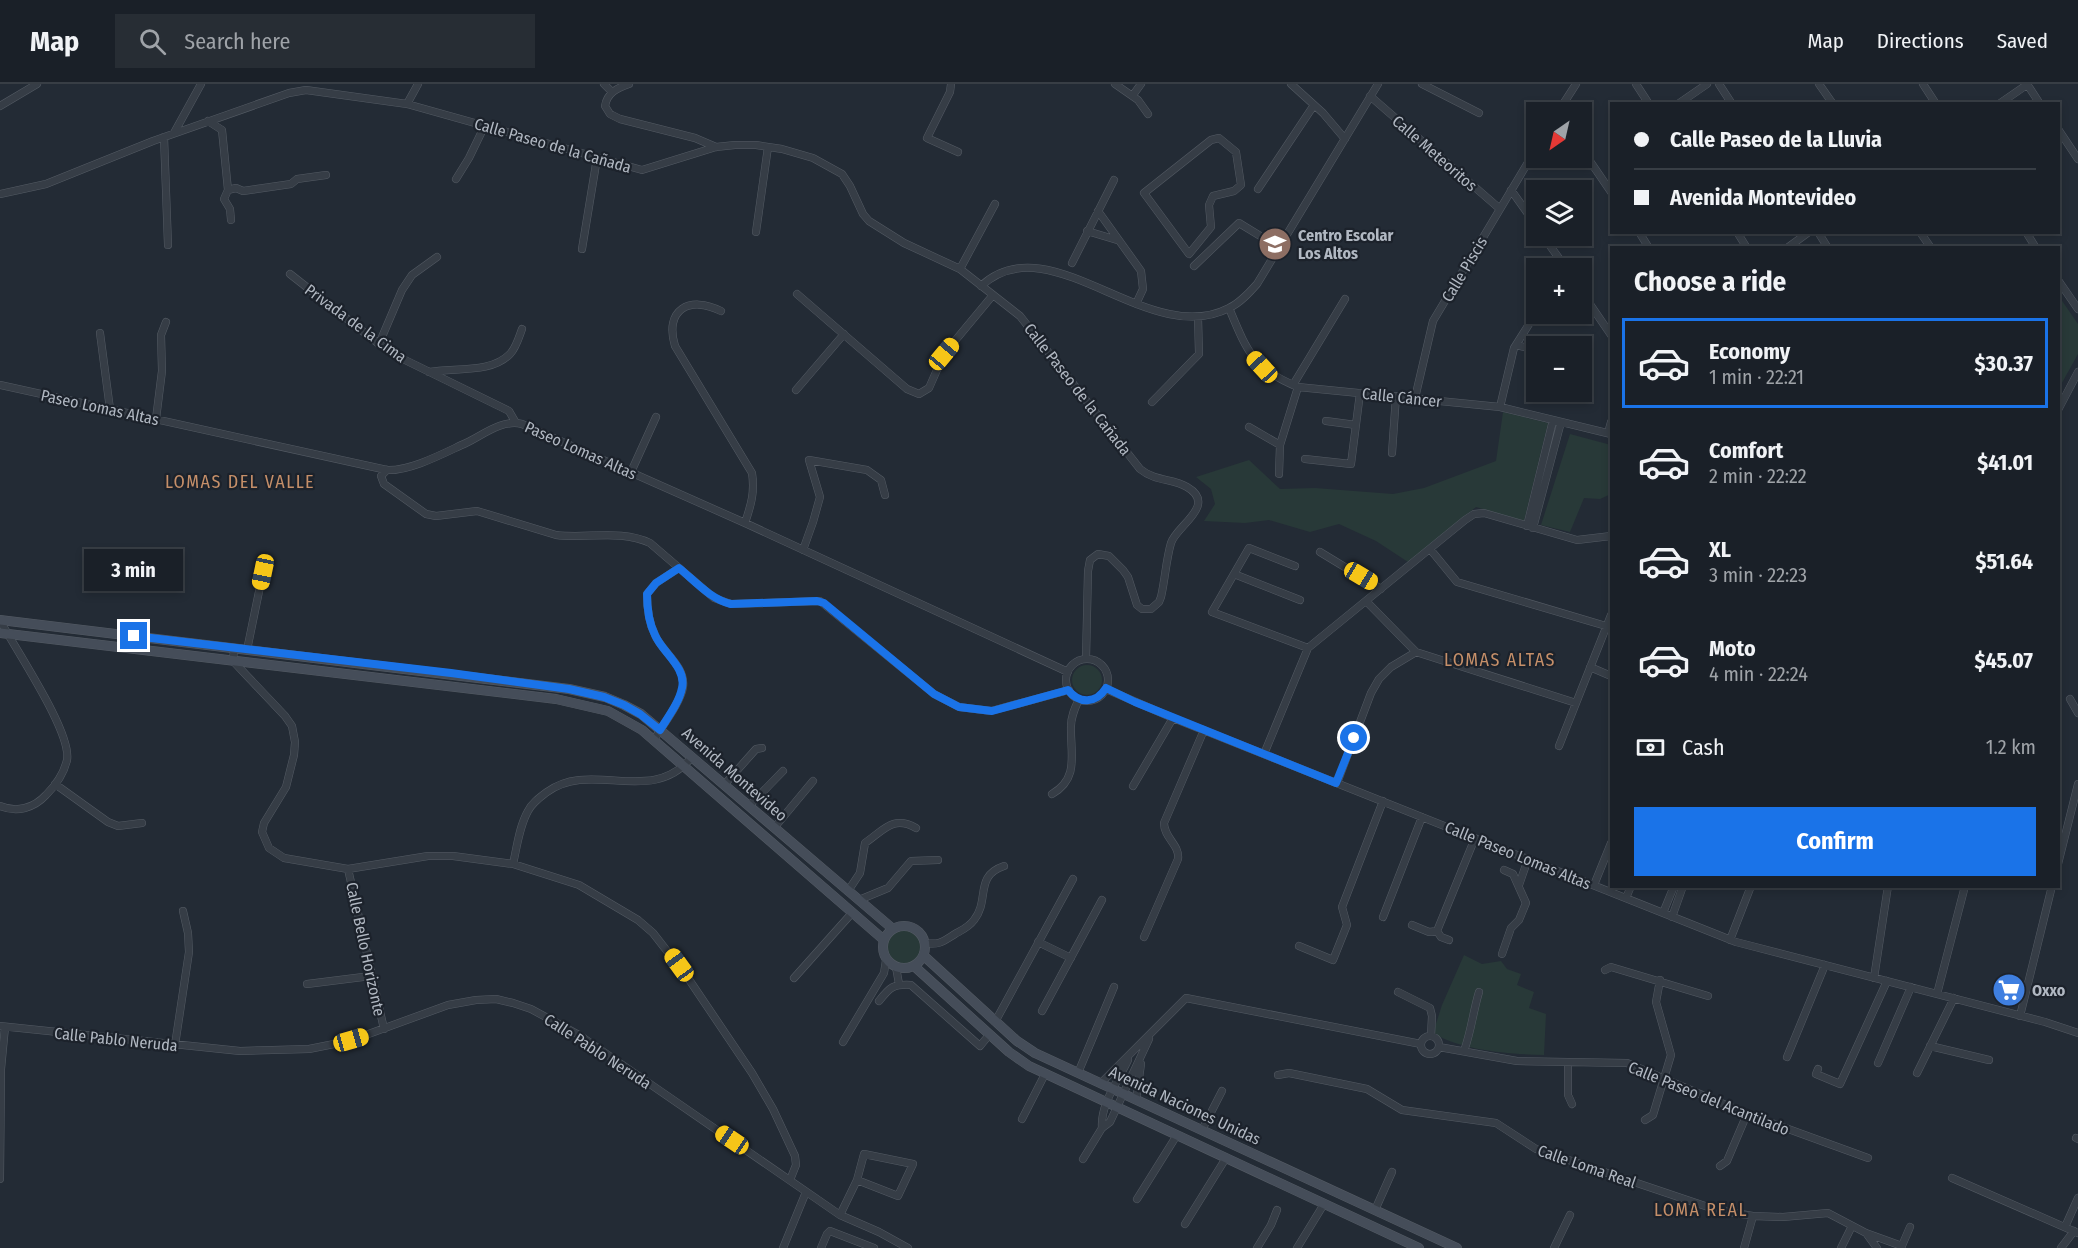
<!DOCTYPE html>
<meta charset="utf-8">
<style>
:root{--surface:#1a2028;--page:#272d34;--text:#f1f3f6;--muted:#9fa3a8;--line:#383e45;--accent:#1a73e8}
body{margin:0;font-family:"Fira Sans Condensed",sans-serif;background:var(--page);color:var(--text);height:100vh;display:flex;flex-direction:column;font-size:22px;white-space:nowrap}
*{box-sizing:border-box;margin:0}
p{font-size:20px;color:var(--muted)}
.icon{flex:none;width:33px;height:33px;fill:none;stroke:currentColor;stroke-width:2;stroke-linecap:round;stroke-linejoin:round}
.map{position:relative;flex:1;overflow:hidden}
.panel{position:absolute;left:1610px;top:162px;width:450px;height:642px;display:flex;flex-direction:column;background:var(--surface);border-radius:0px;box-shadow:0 3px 9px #0003,0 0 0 2px var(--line)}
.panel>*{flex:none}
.top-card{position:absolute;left:1610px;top:18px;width:450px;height:132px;border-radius:0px;box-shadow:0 3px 9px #0003,0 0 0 2px var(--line);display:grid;align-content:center;height:132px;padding:0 24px;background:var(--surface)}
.needle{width:39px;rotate:214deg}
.buttons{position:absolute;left:1526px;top:18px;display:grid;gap:12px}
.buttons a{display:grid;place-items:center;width:66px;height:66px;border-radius:0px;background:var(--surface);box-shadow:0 3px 9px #0003,0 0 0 2px var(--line);font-size:30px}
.end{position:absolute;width:27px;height:27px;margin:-14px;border:8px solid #1a73e8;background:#fff;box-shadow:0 0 0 3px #fff}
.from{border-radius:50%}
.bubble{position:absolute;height:42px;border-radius:0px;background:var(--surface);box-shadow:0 3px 9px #0003,0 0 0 2px var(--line);font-size:20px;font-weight:700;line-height:42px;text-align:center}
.car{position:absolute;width:18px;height:36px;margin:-18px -9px;border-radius:8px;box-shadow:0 0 4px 2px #0007;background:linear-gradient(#f5c518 24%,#345 0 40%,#f5c518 0 76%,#345 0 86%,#f5c518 0)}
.top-card b{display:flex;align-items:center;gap:21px;height:57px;font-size:22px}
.top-card b+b{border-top:2px solid var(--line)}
.top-card i{width:15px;height:15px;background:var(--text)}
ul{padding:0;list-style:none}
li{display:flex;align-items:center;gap:18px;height:90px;margin:0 12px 9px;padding:0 12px;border:3px solid transparent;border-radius:0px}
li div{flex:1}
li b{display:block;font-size:22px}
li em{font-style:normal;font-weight:700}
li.on{border-color:var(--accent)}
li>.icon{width:54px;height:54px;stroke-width:1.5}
h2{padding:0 24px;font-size:27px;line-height:72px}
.pay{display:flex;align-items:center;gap:15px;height:66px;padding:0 24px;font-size:22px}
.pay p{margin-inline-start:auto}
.button{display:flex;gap:12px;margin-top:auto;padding:12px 24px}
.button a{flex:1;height:69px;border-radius:0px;background:var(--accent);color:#fff;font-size:24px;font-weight:700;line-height:69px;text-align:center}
header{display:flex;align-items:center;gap:36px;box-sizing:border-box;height:84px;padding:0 30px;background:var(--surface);border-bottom:2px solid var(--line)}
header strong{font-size:28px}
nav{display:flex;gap:33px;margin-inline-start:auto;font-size:21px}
.search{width:420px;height:54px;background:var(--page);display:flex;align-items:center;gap:15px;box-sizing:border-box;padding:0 21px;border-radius:0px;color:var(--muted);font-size:22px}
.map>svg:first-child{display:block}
.green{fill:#283938}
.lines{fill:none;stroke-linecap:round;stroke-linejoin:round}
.street-casing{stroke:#545b64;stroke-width:8}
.secondary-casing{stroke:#545b64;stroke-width:10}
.street{stroke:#363d46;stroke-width:7}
.secondary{stroke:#454d59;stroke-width:9}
.route{stroke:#1a73e8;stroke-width:8}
.labels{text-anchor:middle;stroke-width:4.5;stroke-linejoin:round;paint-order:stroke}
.street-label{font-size:16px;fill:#b1b8c2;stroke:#1c222b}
.poi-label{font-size:16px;font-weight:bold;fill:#b1b8c2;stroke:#1c222b;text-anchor:start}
.neighbourhood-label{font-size:18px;letter-spacing:1.5px;fill:#c58f69;stroke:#1c222b}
</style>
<header>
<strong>Map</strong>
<div class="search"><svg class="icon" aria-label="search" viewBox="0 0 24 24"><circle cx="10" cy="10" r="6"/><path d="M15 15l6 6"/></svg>Search here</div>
<nav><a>Map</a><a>Directions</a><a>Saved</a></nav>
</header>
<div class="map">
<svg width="2078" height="1164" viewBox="0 0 2078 1164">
<rect width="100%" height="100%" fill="#232b35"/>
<path class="green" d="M 2058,211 L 2078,240 L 2078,270 L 2058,306 Z
M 1503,328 L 1548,339 L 1524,437 L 1476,423 L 1408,478 L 1376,457 L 1339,440 L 1310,448 L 1269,436 L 1245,439 L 1204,437 L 1215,420 L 1211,405 L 1196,393 L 1249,376 L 1280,405 L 1315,404 L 1393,410 L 1424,404 L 1496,377 Z
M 1570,350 L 1611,361 L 1611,410 L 1600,415 L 1584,414 L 1570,448 L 1541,441 Z
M1072 596a15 15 0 1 1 30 0a15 15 0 1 1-30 0Z
M884 863a20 20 0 1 1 40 0a20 20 0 1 1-40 0Z
M 1464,871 L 1482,880 L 1501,877 L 1507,885 L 1521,890 L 1517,901 L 1534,908 L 1529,924 L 1546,930 L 1544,971 C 1509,970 1463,967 1433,949 L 1442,921 Z"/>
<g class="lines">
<g class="street-casing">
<path id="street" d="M 604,0 L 612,8
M 629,0 C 617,4 607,9 605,22 L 610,30 L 620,35 L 695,54 L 716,63
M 951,0 L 950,8 L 927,54 L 958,68
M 1115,0 L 1138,16 L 1148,30
M 1291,0 L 1323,29 L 1345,55
M 1422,0 L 1479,29
M 1636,0 L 1649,20
M 1719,0 L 1732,20
M 1819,0 L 1833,20
M 1923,0 L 1936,20
M 2027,0 L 2040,20
M 1133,11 L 1141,0
M 1370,12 L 1500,125
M 407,20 L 418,0
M 1678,20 L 1707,0
M 1999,20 L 2028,0
M 0,22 L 37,0
M 1558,28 L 1576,0
M 208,37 L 222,46 L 228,106 L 224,115 L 230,125 L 231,136
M 2058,45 L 2078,75
M 174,49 L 201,0
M 164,53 L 168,161
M 1219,54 L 1236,68 L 1241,101 L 1234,107 L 1213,112 L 1209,121 L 1211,143 L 1189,170 L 1144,109 L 1211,56 Z
M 1581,64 L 1611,108
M 456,95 L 469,74 L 485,41
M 1258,105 L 1314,21
M 228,106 L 236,104 L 243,107 L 291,100 L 297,95 L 326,91
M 1511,106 L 1536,141
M 0,110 L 46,100 L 153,57 L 289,9 L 306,6 L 407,20 L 642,86 L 716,63 L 735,61 L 756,61 L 782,65 L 813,74 L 842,90 L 850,102 L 863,130 L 869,137 L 904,159 L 960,185 L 1020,232 L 1140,385 C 1156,398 1172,394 1187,403 C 1218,421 1176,442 1171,459 C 1166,476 1165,496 1161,513 L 1159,518 L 1151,525 L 1142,525 L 1137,521 L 1128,493 L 1123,486 L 1109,472 L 1098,470 L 1090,476 L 1088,487 L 1086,575
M 1098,127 L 1141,187 L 1143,205 L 1136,220
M 1087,147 L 1117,156
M 756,148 L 768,63
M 1639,148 L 1649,164
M 1737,148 L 1747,164
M 1818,148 L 1828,164
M 1920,148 L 1931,164
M 2026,148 L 2036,164
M 1543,152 L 1566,184
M 1787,164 L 1809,148
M 582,165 L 597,74
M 1072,179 L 1114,96
M 1194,182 L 1239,139 L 1280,164
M 960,185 L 995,120
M 290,190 L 379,260 L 403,275 L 509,327 L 516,339
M 2058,196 L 2078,225
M 981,202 C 1050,138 1148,266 1229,224 C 1240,219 1249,209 1257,200 L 1378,0
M 1581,207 L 1611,251
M 797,210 L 907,305 L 919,310 L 929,304 L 944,270 L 993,211
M 1229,224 C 1247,267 1253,285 1298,303 L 1500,323 L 1611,350
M 721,227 C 689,211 664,226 675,262 L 752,389 C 755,408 751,421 745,439
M 100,249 L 110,325
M 379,260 L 402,206 L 412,191 L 437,173
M 1516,261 L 1536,266
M 429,288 C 454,283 491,290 510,270 C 516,264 519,253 522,245
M 0,301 L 387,386 C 411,387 444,369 466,359 C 483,351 502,335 522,340 L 745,439 L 1068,588
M 1293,301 L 1345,215
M 796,306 L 844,250
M 1415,314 L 1433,237 L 1536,65
M 1152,318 L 1199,270 L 1198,233
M 1500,323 L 1514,264 L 1536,229
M 2058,326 L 2078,288
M 156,335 L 162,287 L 161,251 L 166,238
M 1326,337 L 1356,341
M 1249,343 L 1280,361
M 1608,349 L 1611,338
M 1392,369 L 1396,312
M 1305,375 L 1351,380 L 1360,309
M 387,386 L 381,392 L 384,400 L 426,430 L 436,432 L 477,427 L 556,451 C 587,455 621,445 650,459 L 714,514 L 731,520 L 820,517 L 934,610 L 959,623 L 991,627 L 1069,606
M 631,388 L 656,333
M 1279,390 L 1280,361 L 1298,303
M 1527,442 L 1553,336
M 1533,444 L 1561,338
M 1430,465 L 1457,498 L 1606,542
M 803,466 L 813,438 L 820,413 L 809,376 L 867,386 L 881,396 L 885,411
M 1320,468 L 1381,505
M 1295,482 L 1249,464 L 1212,528 L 1308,564
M 1234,490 L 1300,516
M 1366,517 L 1416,568 L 1576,619
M 0,536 C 15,565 72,648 67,676 C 64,689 55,702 46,711 C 34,724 17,729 0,722
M 234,565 L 233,577 L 285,632 L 292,642 L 295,658 L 294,671 L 286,703 L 264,739 L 262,748 L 269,764 L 284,774 L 348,785 L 428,772 L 453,772 L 513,780 L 579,801 L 638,836 L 653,849 L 688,894 L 752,989 L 773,1025 L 795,1072 L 796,1081 L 790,1096
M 247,566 L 263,488
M1066 596a21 21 0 1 1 42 0a21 21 0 1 1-42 0Z
M 1590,583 L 1611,592
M 1106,605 L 1173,634 L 1736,858 L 2045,938 L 2078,949
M 2070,615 L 2078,629
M 654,656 C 662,642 681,618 683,603 C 686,582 662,568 655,551 C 649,539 647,523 647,510 L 656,499 L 679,484
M 1559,662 L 1611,531
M 1264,670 L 1308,564 L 1465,436 L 1474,430 L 1484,429 L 1577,456 L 1611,452
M 1337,699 L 1371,609 L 1379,595 L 1391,583 L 1416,568
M 55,700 L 108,738 L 118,742 L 142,739
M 724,701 L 756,665 L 762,664
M 1133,702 L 1173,634
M 1052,710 C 1080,694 1070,669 1071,642 C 1071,632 1075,624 1079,615
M 749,722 L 783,687
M 774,744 L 813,697
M 513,780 C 517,763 519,743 528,727 C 532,719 539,714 547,708 C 592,675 651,723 692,673
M 2058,780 L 2078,700
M 348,785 L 384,945
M 1519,801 L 1528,775
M 1594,801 L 1611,759
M 848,807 L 860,789 L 865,759 C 884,746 893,731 916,744
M 1626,814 L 1631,802
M 859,816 L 888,804 L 911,777 L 938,776
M 1663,829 L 1674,802
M 1383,833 L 1422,733
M 1672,833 L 1683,802
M 1412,841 L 1429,848 L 1437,847 L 1441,853 L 1449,856
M 1437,847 L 1475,754
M 1144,853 L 1178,775 C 1180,761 1164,754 1164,739 L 1204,646
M 1730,856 L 1751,802
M 1038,858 L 1071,874
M 925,859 C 940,861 942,858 955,850 C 962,846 969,843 974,836 C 990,816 974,792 1004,782
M 1299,862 L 1333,876 L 1347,841 L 1342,823 L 1383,717
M 1502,870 L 1511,844 L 1519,836 L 1526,819 L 1513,790 L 1504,786
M 896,883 L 899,900
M 1605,886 L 1611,883 L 1708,912
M 794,894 L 852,829
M 1874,894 L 1888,802
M 307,900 L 371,892
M 1398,908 L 1430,924 L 1432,932 L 1431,952
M 1937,910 L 1965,802
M 879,917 C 890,903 893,900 911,901 L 980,962 L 989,951
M 1042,927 L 1102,816
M 2020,932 L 2052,802
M 995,938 L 1073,795
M 0,942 L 240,967 L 309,965 L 339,959 L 363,952 L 448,921 L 476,916 L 496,915 L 513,919 L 531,925 L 579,951 L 840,1131 L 879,1148 L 908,1164
M1421 961a9 9 0 1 1 18 0a9 9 0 1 1-18 0Z
M 843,958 L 884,889 L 886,876
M 175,961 L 189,868 L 188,849 L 183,827
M 1930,962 L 1989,976
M 1439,963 L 1517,977 L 1627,979 L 1747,1030 L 1868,1074
M 1464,967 C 1471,948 1473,928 1479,908
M 1787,973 L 1825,881
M 1568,978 L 1568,1011 L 1572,1020
M 1878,979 L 1911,903
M 1818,985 L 1816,990 L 1840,1000 L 1887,897
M 1078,989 L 1114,903
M 1917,989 L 1954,914
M 1278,991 L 1289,989 L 1367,1005 L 1402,1026 L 1496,1039 L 1536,1065 L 1717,1126 L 1753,1132 L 1783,1133 L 1828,1129 L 1866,1149 L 1902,1162
M 1101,999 L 1186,914 L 1421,960
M 1136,1016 L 1141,980
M 1022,1035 L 1045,990
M 1645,1036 L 1653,1031 L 1671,971 L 1656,918 L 1660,896
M 1102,1044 C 1100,1020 1119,996 1128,976
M 1202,1046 L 1222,1007
M 2076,1054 L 2078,1055
M 1083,1075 L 1102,1044 L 1110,1038 L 1149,955
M 1720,1082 L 1727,1077 L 1747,1030
M 1952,1094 L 2078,1149
M 0,1095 L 1,985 L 5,943
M 1137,1115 L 1177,1051
M 1375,1126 L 1392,1088
M 840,1131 L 857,1096 L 864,1070 L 913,1080 L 898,1112 L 857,1096
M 1185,1140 L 1226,1074
M 2065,1143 L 2078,1114
M 1866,1149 L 1877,1164
M 783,1164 L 806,1108
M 821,1164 L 827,1150 L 830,1147 L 874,1164
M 1257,1164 L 1271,1141 L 1277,1126
M 1297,1164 L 1324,1120
M 1554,1164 L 1570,1131
M 1744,1164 L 1753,1132
M 1841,1164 L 1852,1142
M 1901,1164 L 1910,1143
M 2061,1164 L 2074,1147"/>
</g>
<g class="secondary-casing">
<path id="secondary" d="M 0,536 L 569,605 L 605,613 L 624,621 L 641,630 L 660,646 L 893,845
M 0,549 L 556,615 L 608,627 L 642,646 L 884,856
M883 863a21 21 0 1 1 42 0a21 21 0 1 1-42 0Z
M 924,872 L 1017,957 L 1035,969 L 1457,1164
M 914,882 L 1009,968 L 1029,982 L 1419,1164"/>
</g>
<use href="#street" class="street"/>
<use href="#secondary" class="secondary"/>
</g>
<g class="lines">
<path class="route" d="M 134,552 L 451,589 L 569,605 L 604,613 L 624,621 L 640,630 L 660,646 C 668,633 679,619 682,604 C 687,584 662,568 655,551 C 649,539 647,523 647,510 L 656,499 L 679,484 C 695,497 710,515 731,520 L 817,517 L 824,519 L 934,610 L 959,623 L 992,627 L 1068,606 C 1079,620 1096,620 1106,604 L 1135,618 L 1336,699 L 1354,654"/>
</g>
<defs>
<g id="university-disc" transform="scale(1.725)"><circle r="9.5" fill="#8d6e63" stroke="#1c222b"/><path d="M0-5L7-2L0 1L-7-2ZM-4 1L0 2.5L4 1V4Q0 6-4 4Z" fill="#fff"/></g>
<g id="supermarket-disc" transform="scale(1.725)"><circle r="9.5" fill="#3f7fe0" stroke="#1c222b"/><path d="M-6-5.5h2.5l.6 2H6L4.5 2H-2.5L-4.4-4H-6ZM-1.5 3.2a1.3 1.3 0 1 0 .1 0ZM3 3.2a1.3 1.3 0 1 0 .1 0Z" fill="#fff"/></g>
</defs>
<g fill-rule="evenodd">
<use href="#university-disc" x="1275" y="160"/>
<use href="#supermarket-disc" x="2009" y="906"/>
</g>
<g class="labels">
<g class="street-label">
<text transform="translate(553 61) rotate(16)" y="6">Calle Paseo de la Cañada</text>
<text transform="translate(1435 69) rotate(41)" y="6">Calle Meteoritos</text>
<text transform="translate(1464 185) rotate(-59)" y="6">Calle Piscis</text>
<text transform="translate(356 239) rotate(36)" y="6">Privada de la Cima</text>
<text transform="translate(1078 305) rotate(52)" y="6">Calle Paseo de la Cañada</text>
<text transform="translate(1402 313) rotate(6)" y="6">Calle Cáncer</text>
<text transform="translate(100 323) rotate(12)" y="6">Paseo Lomas Altas</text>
<text transform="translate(581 366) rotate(24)" y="6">Paseo Lomas Altas</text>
<text transform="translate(735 690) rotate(41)" y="6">Avenida Montevideo</text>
<text transform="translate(1518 771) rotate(22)" y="6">Calle Paseo Lomas Altas</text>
<text transform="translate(366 865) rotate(78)" y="6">Calle Bello Horizonte</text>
<text transform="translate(116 955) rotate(6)" y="6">Calle Pablo Neruda</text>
<text transform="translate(598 967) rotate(33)" y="6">Calle Pablo Neruda</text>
<text transform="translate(1709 1014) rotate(22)" y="6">Calle Paseo del Acantilado</text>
<text transform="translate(1185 1021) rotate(25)" y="6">Avenida Naciones Unidas</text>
<text transform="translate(1587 1082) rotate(19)" y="6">Calle Loma Real</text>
</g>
<g class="poi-label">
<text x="1298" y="157">Centro Escolar<tspan x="1298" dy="18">Los Altos</tspan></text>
<text x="2032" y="912">Oxxo</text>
</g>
<g class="neighbourhood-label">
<text x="240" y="404">LOMAS DEL VALLE</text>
<text x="1500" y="582">LOMAS ALTAS</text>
<text x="1701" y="1132">LOMA REAL</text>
</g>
</g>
</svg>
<div class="buttons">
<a><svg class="needle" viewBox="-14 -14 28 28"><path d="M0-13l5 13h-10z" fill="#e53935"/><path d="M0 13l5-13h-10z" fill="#9fa3a8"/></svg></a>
<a><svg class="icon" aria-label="layers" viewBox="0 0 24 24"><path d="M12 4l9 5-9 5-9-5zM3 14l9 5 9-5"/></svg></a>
<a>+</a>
<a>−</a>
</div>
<i class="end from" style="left:1354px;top:654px"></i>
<i class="end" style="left:134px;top:552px"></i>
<div class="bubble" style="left:84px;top:465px;width:99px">3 min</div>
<i class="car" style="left:944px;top:270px;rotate:40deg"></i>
<i class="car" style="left:1262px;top:283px;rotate:317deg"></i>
<i class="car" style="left:263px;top:488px;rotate:192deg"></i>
<i class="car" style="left:1361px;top:492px;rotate:121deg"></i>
<i class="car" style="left:679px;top:881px;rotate:324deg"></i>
<i class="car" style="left:351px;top:956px;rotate:74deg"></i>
<i class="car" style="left:732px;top:1056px;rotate:304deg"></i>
<div class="top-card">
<b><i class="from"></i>Calle Paseo de la Lluvia</b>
<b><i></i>Avenida Montevideo</b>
</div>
<section class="panel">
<h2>Choose a ride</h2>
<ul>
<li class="on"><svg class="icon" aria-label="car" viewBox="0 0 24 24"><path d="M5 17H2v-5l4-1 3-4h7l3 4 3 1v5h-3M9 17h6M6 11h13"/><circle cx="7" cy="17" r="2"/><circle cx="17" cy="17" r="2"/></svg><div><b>Economy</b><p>1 min · 22:21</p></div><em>$30.37</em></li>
<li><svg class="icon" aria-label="car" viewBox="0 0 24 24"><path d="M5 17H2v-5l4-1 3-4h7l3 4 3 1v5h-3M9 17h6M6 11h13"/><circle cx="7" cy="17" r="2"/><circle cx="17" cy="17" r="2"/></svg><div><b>Comfort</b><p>2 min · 22:22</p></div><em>$41.01</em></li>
<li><svg class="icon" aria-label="car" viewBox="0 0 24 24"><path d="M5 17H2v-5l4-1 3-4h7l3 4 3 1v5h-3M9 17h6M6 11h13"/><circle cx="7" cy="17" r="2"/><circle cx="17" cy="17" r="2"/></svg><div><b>XL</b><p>3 min · 22:23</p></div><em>$51.64</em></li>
<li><svg class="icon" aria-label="car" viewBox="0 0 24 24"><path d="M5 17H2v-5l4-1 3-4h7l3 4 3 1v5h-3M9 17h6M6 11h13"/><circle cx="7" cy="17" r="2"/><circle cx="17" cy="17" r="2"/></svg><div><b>Moto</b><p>4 min · 22:24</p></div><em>$45.07</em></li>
</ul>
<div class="pay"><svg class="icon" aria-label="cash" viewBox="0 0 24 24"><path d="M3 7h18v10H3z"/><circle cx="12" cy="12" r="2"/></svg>Cash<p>1.2 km</p></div>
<div class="button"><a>Confirm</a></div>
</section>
</div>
